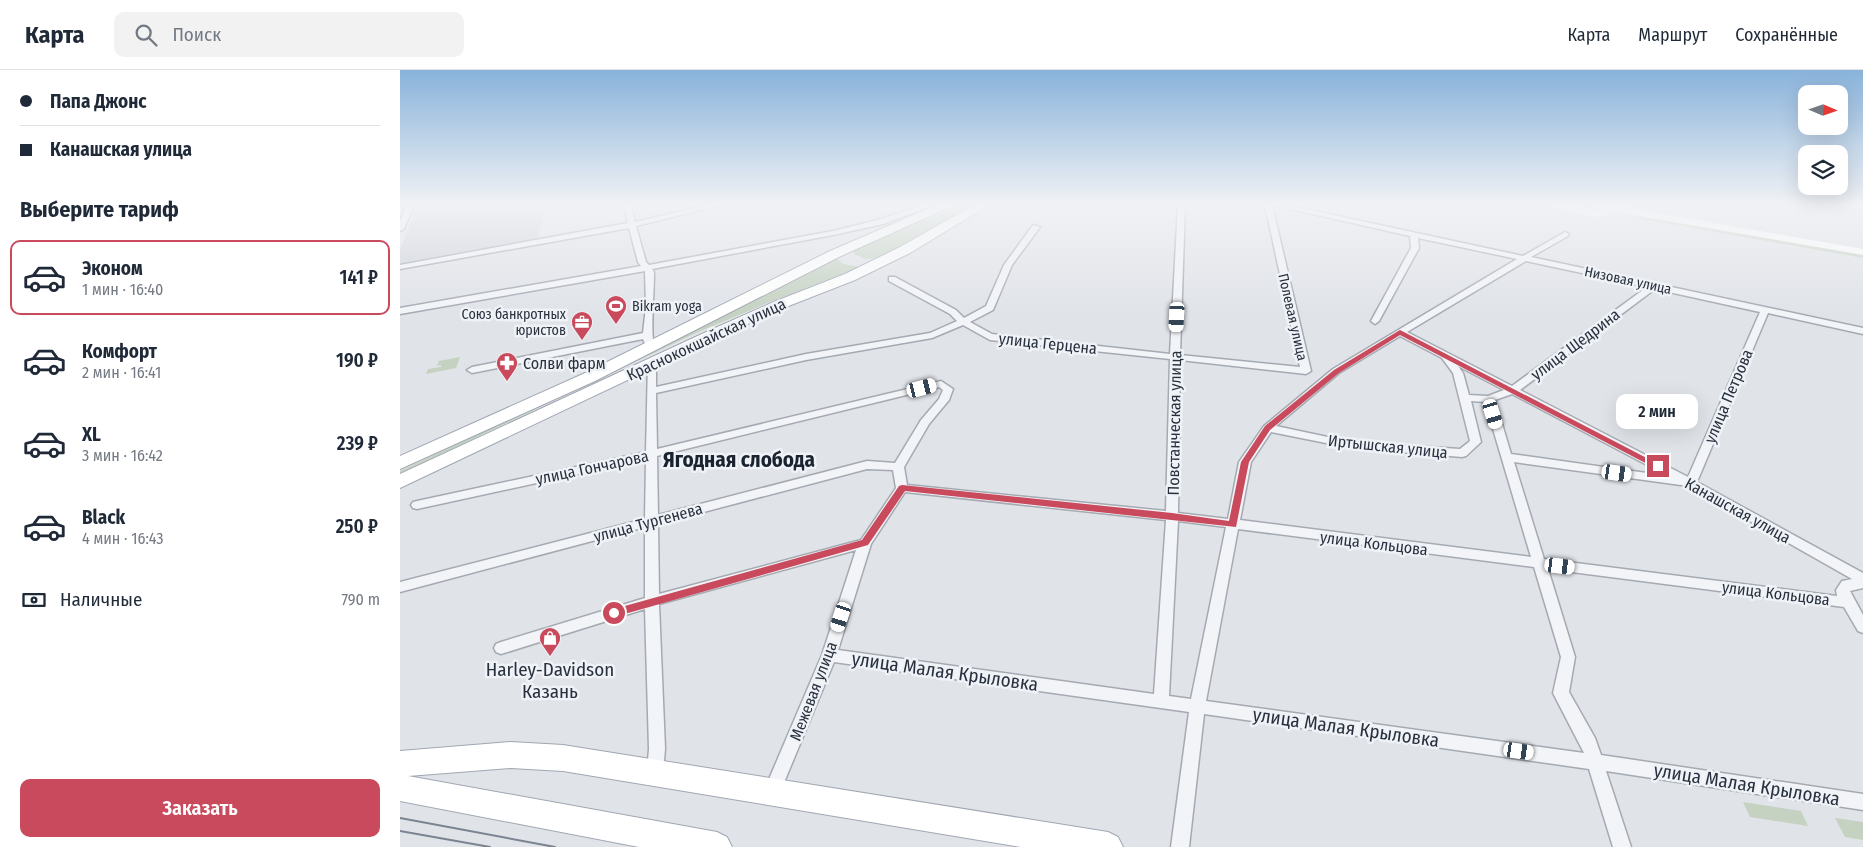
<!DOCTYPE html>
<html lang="ru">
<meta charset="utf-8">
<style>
:root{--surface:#fff;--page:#f2f2f3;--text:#1f2937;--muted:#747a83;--line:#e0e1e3;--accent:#c84a5c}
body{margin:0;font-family:"Fira Sans Condensed",sans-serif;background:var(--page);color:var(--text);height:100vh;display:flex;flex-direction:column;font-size:19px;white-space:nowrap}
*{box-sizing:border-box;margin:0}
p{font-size:16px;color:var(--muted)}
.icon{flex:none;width:28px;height:28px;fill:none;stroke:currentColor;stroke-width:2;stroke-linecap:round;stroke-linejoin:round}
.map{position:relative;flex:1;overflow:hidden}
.sheet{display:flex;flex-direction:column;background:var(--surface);width:400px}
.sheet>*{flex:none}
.guide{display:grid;align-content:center;height:110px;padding:0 20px;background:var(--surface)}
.needle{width:32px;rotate:92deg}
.buttons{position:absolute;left:1398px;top:15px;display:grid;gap:10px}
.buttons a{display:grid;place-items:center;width:50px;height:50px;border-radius:10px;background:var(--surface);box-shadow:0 5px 20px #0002;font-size:25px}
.end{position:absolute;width:22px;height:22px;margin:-11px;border:6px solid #c84a5c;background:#fff;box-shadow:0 0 0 2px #fff}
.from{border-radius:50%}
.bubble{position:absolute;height:35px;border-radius:10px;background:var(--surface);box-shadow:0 5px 20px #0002;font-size:16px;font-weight:600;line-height:35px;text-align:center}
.car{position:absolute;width:15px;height:30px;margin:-15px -8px;border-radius:6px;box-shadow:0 0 4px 1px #0007;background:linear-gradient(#fff 24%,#345 0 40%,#fff 0 76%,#345 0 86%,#fff 0)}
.guide b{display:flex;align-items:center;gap:18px;height:48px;font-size:19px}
.guide b+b{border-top:1px solid var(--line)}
.guide i{width:12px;height:12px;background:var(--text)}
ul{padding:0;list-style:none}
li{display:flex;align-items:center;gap:15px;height:75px;margin:0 10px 8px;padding:0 10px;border:2px solid transparent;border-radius:10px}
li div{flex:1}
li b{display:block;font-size:19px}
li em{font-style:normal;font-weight:600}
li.current{border-color:var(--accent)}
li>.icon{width:45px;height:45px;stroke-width:1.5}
h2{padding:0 20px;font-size:22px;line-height:60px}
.pay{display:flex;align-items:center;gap:12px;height:55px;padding:0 20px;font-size:19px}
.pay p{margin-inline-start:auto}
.action{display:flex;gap:10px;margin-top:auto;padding:10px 20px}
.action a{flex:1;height:58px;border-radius:10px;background:var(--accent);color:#fff;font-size:20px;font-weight:600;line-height:58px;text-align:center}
header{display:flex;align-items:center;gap:30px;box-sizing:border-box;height:70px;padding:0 25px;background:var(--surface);border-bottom:1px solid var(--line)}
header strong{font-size:24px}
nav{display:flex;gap:28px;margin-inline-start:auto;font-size:18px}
.search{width:350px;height:45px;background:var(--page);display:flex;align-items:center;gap:12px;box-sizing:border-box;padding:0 18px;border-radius:10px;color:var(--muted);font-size:19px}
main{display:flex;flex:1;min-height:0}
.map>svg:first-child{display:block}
.built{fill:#ced2da}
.green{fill:#c5d2c1}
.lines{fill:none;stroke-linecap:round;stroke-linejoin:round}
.street-casing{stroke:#a5aab2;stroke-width:3}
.primary-casing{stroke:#a0a7b3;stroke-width:2}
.street{fill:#f2f4f7;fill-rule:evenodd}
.secondary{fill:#fff;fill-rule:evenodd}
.primary{fill:#fff;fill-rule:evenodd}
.tram{stroke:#7a8391;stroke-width:2}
.route{fill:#c84a5c}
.labels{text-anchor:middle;stroke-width:5;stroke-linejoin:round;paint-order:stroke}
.far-street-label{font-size:14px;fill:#29313f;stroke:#eff2f6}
.far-poi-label{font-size:14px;fill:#29313f;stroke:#eff2f6;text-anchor:start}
.street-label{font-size:16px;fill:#29313f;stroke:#eff2f6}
.poi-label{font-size:16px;fill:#29313f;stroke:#eff2f6;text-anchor:start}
.near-poi-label{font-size:19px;fill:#29313f;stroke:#eff2f6}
.near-street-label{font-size:19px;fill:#29313f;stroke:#eff2f6}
.district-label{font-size:21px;font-weight:bold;fill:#1b2230;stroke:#eff2f6}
</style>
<header>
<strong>Карта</strong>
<div class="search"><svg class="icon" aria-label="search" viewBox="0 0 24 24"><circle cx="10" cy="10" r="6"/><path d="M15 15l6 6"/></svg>Поиск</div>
<nav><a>Карта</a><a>Маршрут</a><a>Сохранённые</a></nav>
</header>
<main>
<section class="sheet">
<div class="guide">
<b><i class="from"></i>Папа Джонс</b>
<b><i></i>Канашская улица</b>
</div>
<h2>Выберите тариф</h2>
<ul>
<li class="current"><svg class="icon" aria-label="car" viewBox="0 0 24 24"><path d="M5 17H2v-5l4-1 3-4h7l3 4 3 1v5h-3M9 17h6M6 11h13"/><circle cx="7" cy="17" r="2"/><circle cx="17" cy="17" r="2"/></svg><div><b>Эконом</b><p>1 мин · 16:40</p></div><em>141 ₽</em></li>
<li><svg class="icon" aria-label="car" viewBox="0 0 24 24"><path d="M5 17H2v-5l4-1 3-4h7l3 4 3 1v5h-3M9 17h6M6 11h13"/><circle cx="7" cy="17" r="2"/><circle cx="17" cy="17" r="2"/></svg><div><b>Комфорт</b><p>2 мин · 16:41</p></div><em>190 ₽</em></li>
<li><svg class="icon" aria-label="car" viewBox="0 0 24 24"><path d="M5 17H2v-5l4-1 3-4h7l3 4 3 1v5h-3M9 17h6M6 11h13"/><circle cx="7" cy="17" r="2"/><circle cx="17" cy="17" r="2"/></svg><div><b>XL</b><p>3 мин · 16:42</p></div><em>239 ₽</em></li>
<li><svg class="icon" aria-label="car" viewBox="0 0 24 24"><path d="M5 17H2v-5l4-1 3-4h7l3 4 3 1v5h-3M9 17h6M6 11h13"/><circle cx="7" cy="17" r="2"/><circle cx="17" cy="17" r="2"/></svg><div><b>Black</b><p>4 мин · 16:43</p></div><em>250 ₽</em></li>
</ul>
<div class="pay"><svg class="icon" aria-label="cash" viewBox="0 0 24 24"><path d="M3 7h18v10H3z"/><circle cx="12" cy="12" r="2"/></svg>Наличные<p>790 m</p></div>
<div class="action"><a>Заказать</a></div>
</section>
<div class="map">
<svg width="1463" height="777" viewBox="0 0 1463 777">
<rect width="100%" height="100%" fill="#e0e3e8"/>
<path class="built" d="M 18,135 L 145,135 L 138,170 L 0,194 L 0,180 Z"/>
<path class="green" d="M 558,135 L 579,135 L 476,188 L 465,189 L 454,184 L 454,181 L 467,172 Z
M 1224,143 L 1463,183 L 1463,188 L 1230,147 Z
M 434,186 L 443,194 L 460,197 L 370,232 L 296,263 L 0,404 L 0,401 C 146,332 294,267 434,186 Z
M 60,287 L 56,298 L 26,304 L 28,299 L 41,297 L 41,295 L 37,296 L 39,291 Z
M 1343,732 L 1401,741 L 1408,756 L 1350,747 Z
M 1435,748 L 1463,752 L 1463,770 L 1445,767 Z"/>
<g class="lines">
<g class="street-casing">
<path id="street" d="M 7,135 L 14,135 L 4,159 L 0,161 L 0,151 Z
M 224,135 L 231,135 L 235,152 L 308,135 L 321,135 L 236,156 L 246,192 L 249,195 L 433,161 L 478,150 L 523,135 L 534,135 L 483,154 L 433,165 L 252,199 L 254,202 C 254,225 251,249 253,272 L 248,275 L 245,274 L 243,269 L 72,303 L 67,300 L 72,297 L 243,263 L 246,237 L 245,201 L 0,244 L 0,238 L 241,196 L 238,192 L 229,158 L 0,199 L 0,195 L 228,153 Z
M 778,135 L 785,135 L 780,285 L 900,297 L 865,135 L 872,135 L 911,301 L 906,304 L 780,290 L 778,443 L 828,449 L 839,392 L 864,356 L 933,299 L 1117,189 L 1018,168 L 1019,178 L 979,251 L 975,254 L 971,251 L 1011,178 L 1010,166 L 873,135 L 887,135 L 1123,186 L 1165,162 L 1169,164 L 1168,166 L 1131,187 L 1463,258 L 1463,264 L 1368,243 L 1297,412 L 1463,503 L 1463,518 L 1450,521 L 1463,545 L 1463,563 L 1458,561 L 1444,537 L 1148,499 L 1175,587 L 1169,622 L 1195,668 L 1201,685 L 1463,724 L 1463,740 L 1206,701 L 1231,777 L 1213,777 L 1189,699 L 804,644 L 789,777 L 771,777 L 789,642 L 434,592 L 378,727 L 372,729 L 366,727 L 364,721 L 422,585 L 456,480 L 259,534 L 265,679 L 263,702 L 261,708 L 255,710 L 249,708 L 247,702 L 249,679 L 245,539 L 101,584 L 96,582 L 94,578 L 96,574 L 101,572 L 245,528 L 245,457 L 0,522 L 0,512 L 245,449 L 246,389 L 17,439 L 13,438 L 11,435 L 13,432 L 17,431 L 246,382 L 248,291 L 254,291 L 256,293 L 256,317 L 406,284 L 530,263 L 557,251 L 550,244 L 489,211 L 489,207 L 495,207 L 556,240 L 564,248 L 586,236 L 604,195 L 633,155 L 640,157 L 612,195 L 593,240 L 570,252 L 592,264 L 770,284 ZM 1126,191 L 1247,217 L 1112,316 L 1007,262 ZM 1255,219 L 1360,242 L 1288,407 L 1120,320 ZM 563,255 L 590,270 L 770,289 L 766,441 L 507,415 L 504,397 L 529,354 L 549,330 L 553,319 L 541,311 L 257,379 L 256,323 L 406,290 L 532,268 ZM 1000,266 L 1042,288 L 1053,303 L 1070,371 L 1060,379 L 951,372 L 876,356 L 939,303 ZM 1058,296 L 1104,320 L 1088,326 L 1069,325 L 1063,303 ZM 539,317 L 543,320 L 539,329 L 521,350 L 495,393 L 467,391 L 258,445 L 257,386 ZM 1112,324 L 1268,406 L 1111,384 L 1095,330 ZM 1071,331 L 1085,332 L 1131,487 L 840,450 L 851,392 L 871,362 L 951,378 L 1062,387 L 1066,386 L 1081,372 ZM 1114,392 L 1288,416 L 1452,509 L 1442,511 L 1436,520 L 1437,526 L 1144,489 ZM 467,399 L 493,400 L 496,418 L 461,470 L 259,524 L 258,454 ZM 505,422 L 766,450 L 754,624 L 438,580 L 471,474 ZM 778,451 L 826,457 L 791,629 L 769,626 ZM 838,459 L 1134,497 L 1161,587 L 1153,623 L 1184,683 L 806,631 Z"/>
</g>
<g class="primary-casing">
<path id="primary" d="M 537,135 L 554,135 L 439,187 L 195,311 L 0,399 L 0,386 L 183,304 L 430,181 Z
M 574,135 L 589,135 L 510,183 L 455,210 L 386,237 L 314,269 L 0,418 L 0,404 L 304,263 L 376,231 L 445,204 L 500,177 Z
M 111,672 L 163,675 L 708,762 L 718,767 L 723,777 L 621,777 L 163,701 L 111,698 L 8,706 L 317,762 L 327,767 L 332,777 L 239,777 L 0,731 L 0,681 Z"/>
</g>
<use href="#street" class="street"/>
<path class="secondary" d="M 1152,135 L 1170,135 L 1194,141 L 1202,140 L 1189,135 L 1213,135 L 1463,179 L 1463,185 L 1210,141 L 1210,144 L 1194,147 L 1153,137 Z"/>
<use href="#primary" class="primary"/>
<path class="tram" d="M 0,748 L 155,777
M 0,761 L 90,777"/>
</g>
<linearGradient id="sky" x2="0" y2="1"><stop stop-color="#89b3db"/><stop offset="0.55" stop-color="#f1f2f5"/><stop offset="1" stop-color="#f1f2f5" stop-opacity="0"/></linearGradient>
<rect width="1463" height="244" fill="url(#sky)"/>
<path class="route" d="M 1000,260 L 1262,396 L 1261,398 L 1255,398 L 1000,265 L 939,303 L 870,360 L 849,392 L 836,457 L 505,421 L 468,475 L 214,547 L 209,543 L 214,539 L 462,470 L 499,416 L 502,415 L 772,443 L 829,451 L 841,392 L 865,356 L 934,300 Z"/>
<defs>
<g id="stadium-pin" transform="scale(1.125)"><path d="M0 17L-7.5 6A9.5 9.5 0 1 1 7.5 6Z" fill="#c84a5c" stroke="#eff2f6"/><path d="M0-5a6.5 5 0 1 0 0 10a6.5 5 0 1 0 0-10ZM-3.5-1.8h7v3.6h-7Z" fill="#fff"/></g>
<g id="office-pin" transform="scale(1.125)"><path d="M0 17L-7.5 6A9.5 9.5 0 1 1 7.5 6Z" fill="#c84a5c" stroke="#eff2f6"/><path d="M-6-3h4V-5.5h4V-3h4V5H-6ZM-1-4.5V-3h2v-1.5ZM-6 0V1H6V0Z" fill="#fff"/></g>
<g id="pharmacy-pin" transform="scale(1.125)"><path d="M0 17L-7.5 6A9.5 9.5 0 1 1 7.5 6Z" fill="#c84a5c" stroke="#eff2f6"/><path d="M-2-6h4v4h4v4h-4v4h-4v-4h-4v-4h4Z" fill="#fff"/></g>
<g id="shop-pin" transform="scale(1.125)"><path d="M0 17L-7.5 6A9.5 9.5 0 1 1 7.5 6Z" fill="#c84a5c" stroke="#eff2f6"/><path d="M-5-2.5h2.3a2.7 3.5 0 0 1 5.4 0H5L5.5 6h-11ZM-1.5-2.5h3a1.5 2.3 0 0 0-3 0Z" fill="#fff"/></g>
</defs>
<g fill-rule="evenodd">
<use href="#stadium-pin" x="216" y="236"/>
<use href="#office-pin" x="182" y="252"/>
<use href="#pharmacy-pin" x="107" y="293"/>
<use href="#shop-pin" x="150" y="568"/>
</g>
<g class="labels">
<g class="far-street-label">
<text transform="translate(1228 210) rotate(12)" y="5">Низовая улица</text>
<text transform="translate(893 247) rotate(77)" y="5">Полевая улица</text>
</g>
<g class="far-poi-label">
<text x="232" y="241">Bikram yoga</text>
<text x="166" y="249" text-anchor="end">Союз банкротных<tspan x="166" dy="16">юристов</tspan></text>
</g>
<g class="street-label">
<text transform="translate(306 269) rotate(-25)" y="6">Краснококшайская улица</text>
<text transform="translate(648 273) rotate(6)" y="6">улица Герцена</text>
<text transform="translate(1175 274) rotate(-37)" y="6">улица Щедрина</text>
<text transform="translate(1328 326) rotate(-67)" y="6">улица Петрова</text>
<text transform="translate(774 353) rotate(-89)" y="6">Повстанческая улица</text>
<text transform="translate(988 376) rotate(6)" y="6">Иртышская улица</text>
<text transform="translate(192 397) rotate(-12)" y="6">улица Гончарова</text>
<text transform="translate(1338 440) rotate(29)" y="6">Канашская улица</text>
<text transform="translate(248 452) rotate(-15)" y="6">улица Тургенева</text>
<text transform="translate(974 473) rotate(7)" y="6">улица Кольцова</text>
<text transform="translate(1376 523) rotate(7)" y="6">улица Кольцова</text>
<text transform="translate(413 621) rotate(-69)" y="6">Межевая улица</text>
</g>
<g class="poi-label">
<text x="123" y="299">Солви фарм</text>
</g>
<g class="near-poi-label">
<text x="150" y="606">Harley-Davidson<tspan x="150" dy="22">Казань</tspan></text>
</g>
<g class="near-street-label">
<text transform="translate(545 601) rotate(8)" y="7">улица Малая Крыловка</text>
<text transform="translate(946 657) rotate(8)" y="7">улица Малая Крыловка</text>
<text transform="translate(1347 714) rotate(9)" y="7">улица Малая Крыловка</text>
</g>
<g class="district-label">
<text x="339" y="397">Ягодная слобода</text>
</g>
</g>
</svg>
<div class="buttons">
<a><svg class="needle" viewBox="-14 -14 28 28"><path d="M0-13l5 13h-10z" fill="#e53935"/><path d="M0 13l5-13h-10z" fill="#747a83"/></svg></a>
<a><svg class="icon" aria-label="layers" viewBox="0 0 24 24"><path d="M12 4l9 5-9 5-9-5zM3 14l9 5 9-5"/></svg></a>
</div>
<i class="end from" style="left:214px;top:543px"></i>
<i class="end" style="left:1258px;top:396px"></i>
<div class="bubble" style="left:1216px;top:324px;width:82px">2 мин</div>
<i class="car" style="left:777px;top:247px;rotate:183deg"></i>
<i class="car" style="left:522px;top:318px;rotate:76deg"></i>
<i class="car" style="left:1093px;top:344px;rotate:163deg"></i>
<i class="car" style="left:1217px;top:403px;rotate:98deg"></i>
<i class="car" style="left:1160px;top:496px;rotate:97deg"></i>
<i class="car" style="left:441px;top:547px;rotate:198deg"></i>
<i class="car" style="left:1119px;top:681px;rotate:98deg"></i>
</div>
</main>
